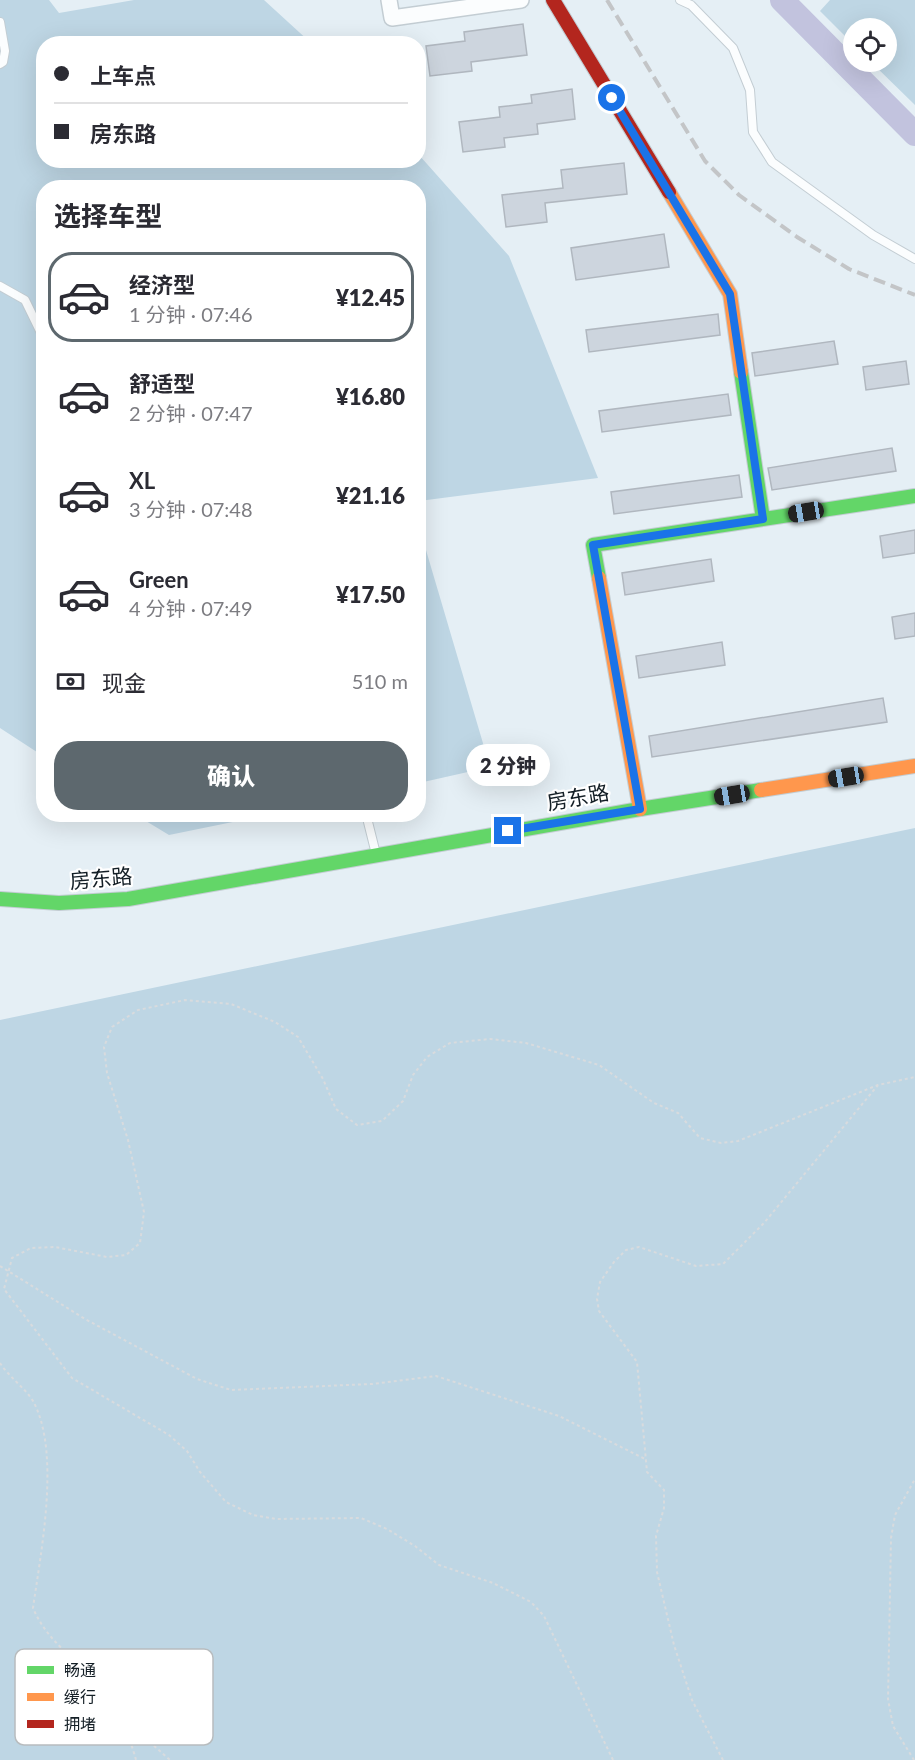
<!DOCTYPE html>
<html lang="zh">
<meta charset="utf-8">
<style>
:root{--surface:#fff;--page:#f7f7f7;--text:#2b2b33;--muted:#7c7c81;--line:#e1e1e2;--accent:#5d686e}
body{margin:0;font-family:Lato,"Noto Sans SC",sans-serif;background:var(--page);color:var(--text);height:100vh;display:flex;flex-direction:column;font-size:22px;white-space:nowrap}
*{box-sizing:border-box;margin:0}
p{font-size:20px;color:var(--muted)}
.icon{flex:none;width:33px;height:33px;fill:none;stroke:currentColor;stroke-width:2;stroke-linecap:round;stroke-linejoin:round}
.map{position:relative;flex:1;overflow:hidden}
.panel{position:absolute;left:36px;top:180px;width:390px;height:642px;display:flex;flex-direction:column;background:var(--surface);border-radius:24px;box-shadow:0 6px 24px #0002}
.panel>*{flex:none}
.guide{position:absolute;left:36px;top:36px;width:390px;height:132px;border-radius:24px;box-shadow:0 6px 24px #0002;display:grid;align-content:center;height:132px;padding:0 18px;background:var(--surface)}
.fabs{position:absolute;left:843px;top:18px;display:grid;gap:12px}
.fabs a{display:grid;place-items:center;width:54px;height:54px;border-radius:50%;background:var(--surface);box-shadow:0 6px 24px #0002;font-size:30px}
.end{position:absolute;width:27px;height:27px;margin:-14px;border:8px solid #1a73e8;background:#fff;box-shadow:0 0 0 3px #fff}
.from{border-radius:50%}
.bubble{position:absolute;height:42px;border-radius:21px;background:var(--surface);box-shadow:0 6px 24px #0002;font-size:20px;font-weight:800;line-height:42px;text-align:center}
.car{position:absolute;width:18px;height:36px;margin:-18px -9px;border-radius:8px;box-shadow:0 0 4px 2px #0007;background:linear-gradient(#222 24%,#8ab4d8 0 40%,#222 0 76%,#8ab4d8 0 86%,#222 0)}
.guide b{display:flex;align-items:center;gap:21px;height:57px;font-size:22px}
.guide b+b{border-top:2px solid var(--line)}
.guide i{width:15px;height:15px;background:var(--text)}
ul{padding:0;list-style:none}
li{display:flex;align-items:center;gap:18px;height:90px;margin:0 12px 9px;padding:0 6px;border:3px solid transparent;border-radius:24px}
li div{flex:1}
li b{display:block;font-size:22px}
li em{font-style:normal;font-weight:800}
li.active{border-color:var(--accent)}
li>.icon{width:54px;height:54px;stroke-width:1.5}
h2{padding:0 18px;font-size:27px;line-height:72px}
.pay{display:flex;align-items:center;gap:15px;height:66px;padding:0 18px;font-size:22px}
.pay p{margin-inline-start:auto}
.cta{display:flex;gap:12px;margin-top:auto;padding:12px 18px}
.cta a{flex:1;height:69px;border-radius:24px;background:var(--accent);color:#fff;font-size:24px;font-weight:800;line-height:69px;text-align:center}
.map>svg:first-child{display:block}
.green{fill:#bed6e4}
.lines{fill:none;stroke-linecap:round;stroke-linejoin:round}
.river{stroke:#c2c3de;stroke-width:24}
.building{fill:#cdd5de;stroke:#b0b7bf;stroke-width:1.5}
.lane-casing{stroke:#c3cdd3;stroke-width:10}
.street-casing{stroke:#c3cdd3;stroke-width:18}
.fast-casing{stroke:#c3cdd3;stroke-width:16}
.slow-casing{stroke:#c3cdd3;stroke-width:16}
.jam-casing{stroke:#c3cdd3;stroke-width:16}
.path{stroke:#d8dbde;stroke-width:2;stroke-dasharray:3 3;stroke-linecap:butt}
.lane{stroke:#fbfdfe;stroke-width:8}
.street{stroke:#fbfdfe;stroke-width:15}
.fast{stroke:#63d668;stroke-width:14}
.slow{stroke:#ff974d;stroke-width:14}
.jam{stroke:#b3261e;stroke-width:14}
.rail{stroke:#c3c5c7;stroke-width:4;stroke-dasharray:12 6;stroke-linecap:butt}
.route{stroke:#1a73e8;stroke-width:8}
.labels{text-anchor:middle;stroke-width:4.5;stroke-linejoin:round;paint-order:stroke}
.street-label{font-size:21px;fill:#141f26;stroke:#fff}
.key{fill:#fff;stroke:#b8bcbe;stroke-width:1.5}
.key-label{font-size:16px;fill:#141f26}
</style>
<div class="map">
<svg width="915" height="1760" viewBox="0 0 915 1760">
<rect width="100%" height="100%" fill="#e5eff5"/>
<path class="green" d="M 0,0 L 49,0 L 59,13 L 134,0 L 264,0 L 311,43 L 44,44 L 44,160 L 418,160 L 419,155 L 509,256 L 598,478 L 419,501 L 418,188 L 44,188 L 43,756 L 0,728 Z
M 830,0 L 915,0 L 915,105 L 871,62 L 886,62 L 886,28 L 854,28 L 853,44 L 820,11 Z
M 418,523 L 490,767 L 419,783 L 418,783 Z
M 136,815 L 267,815 L 169,835 Z
M 915,828 L 915,1760 L 0,1760 L 0,1020 Z"/>
<g class="lines">
<path class="river" d="M 782,0 L 915,134"/>
</g>
<path class="building" d="M 523,24 L 527,55 L 471,62 L 472,71 L 430,76 L 426,46 L 465,41 L 464,32 Z
M 572,89 L 575,119 L 537,124 L 538,134 L 504,138 L 505,147 L 463,152 L 459,122 L 500,117 L 499,107 L 532,103 L 531,95 Z
M 624,163 L 627,194 L 545,203 L 547,222 L 506,227 L 502,195 L 563,188 L 561,170 Z
M 664,234 L 669,267 L 576,280 L 571,248 Z
M 718,314 L 720,335 L 589,352 L 586,330 Z
M 834,341 L 838,364 L 755,376 L 752,353 Z
M 906,361 L 909,384 L 866,390 L 863,367 Z
M 728,394 L 731,415 L 602,432 L 599,411 Z
M 892,448 L 896,471 L 772,490 L 768,468 Z
M 739,475 L 742,497 L 614,514 L 611,492 Z
M 915,530 L 915,553 L 883,558 L 880,536 Z
M 711,559 L 714,581 L 625,595 L 622,573 Z
M 915,613 L 915,636 L 895,639 L 892,617 Z
M 722,642 L 725,665 L 639,678 L 636,656 Z
M 883,698 L 887,722 L 652,757 L 649,736 Z"/>
<g class="lines">
<g class="lane-casing">
<path id="lane" d="M 680,0 L 691,5 L 733,48 L 750,90 L 753,132 L 772,162 L 873,235 L 915,259
M 0,22 L 5,51 L 3,62 L 0,64
M 0,286 L 25,300 L 44,339
M 366,814 L 376,854"/>
</g>
<g class="street-casing">
<path id="street" d="M 389,0 L 392,18 L 521,0"/>
</g>
<g class="fast-casing">
<path id="fast" d="M 741,372 L 763,519
M 599,578 L 593,545 L 915,496
M 0,899 L 59,903 L 128,899 L 640,809 L 761,790"/>
</g>
<g class="slow-casing">
<path id="slow" d="M 669,192 L 730,294 L 741,372
M 599,578 L 640,809
M 761,790 L 915,766"/>
</g>
<g class="jam-casing">
<path id="jam" d="M 553,0 L 669,192"/>
</g>
<path class="path" d="M 0,1266 L 85,1319 L 197,1379 L 231,1390 L 372,1384 L 436,1376 L 559,1416 L 645,1459
M 0,1363 C 9,1377 26,1389 33,1401 C 61,1452 41,1551 33,1608 C 47,1641 73,1657 97,1681 C 114,1698 130,1737 136,1760
M 118,1714 L 170,1760
M 613,1760 L 544,1616 L 531,1602 L 493,1583 L 439,1565 L 415,1546 L 387,1529 L 361,1518 L 276,1519 L 253,1515 L 226,1502 L 200,1472 L 187,1451 L 169,1435 L 72,1378 L 4,1289 L 12,1258 L 31,1248 L 55,1247 L 107,1257 L 126,1255 L 140,1243 L 144,1212 L 128,1140 L 107,1073 L 104,1047 L 112,1027 L 138,1010 L 185,1000 L 231,1004 L 275,1022 L 298,1037 L 323,1079 L 336,1109 L 357,1125 L 382,1121 L 403,1101 L 413,1075 L 427,1057 L 450,1043 L 490,1039 L 526,1043 L 599,1065 L 654,1103 L 678,1113 L 700,1138 L 721,1143 L 738,1141 L 878,1085
M 723,1760 L 692,1700 L 674,1645 L 657,1572 L 656,1536 L 664,1508 L 664,1490 L 647,1472 L 637,1362 L 599,1311 L 597,1299 L 600,1282 L 614,1262 L 626,1250 L 639,1247 L 696,1266 L 723,1264 L 764,1223 L 878,1085 L 915,1077
M 914,1760 L 893,1726 L 888,1699 L 891,1538 L 895,1515 L 915,1479"/>
<use href="#lane" class="lane"/>
<use href="#street" class="street"/>
<use href="#fast" class="fast"/>
<use href="#slow" class="slow"/>
<use href="#jam" class="jam"/>
<path class="rail" d="M 607,0 L 705,161 L 739,195 L 797,237 L 849,269 L 915,295"/>
</g>
<g class="lines">
<path class="route" d="M 508,831 L 640,809 L 593,545 L 763,519 L 730,294 L 612,98"/>
</g>
<g class="labels">
<g class="street-label">
<text transform="translate(578 798) rotate(-10)" y="7">房东路</text>
<text transform="translate(101 879) rotate(-5)" y="7">房东路</text>
</g>
</g>
<rect x="15" y="1649" width="198" height="96" rx="9" class="key"/>
<rect x="27" y="1666" width="27" height="8" fill="#63d668"/>
<rect x="27" y="1693" width="27" height="8" fill="#ff974d"/>
<rect x="27" y="1720" width="27" height="8" fill="#b3261e"/>
<g class="key-label">
<text x="64" y="1676">畅通</text>
<text x="64" y="1703">缓行</text>
<text x="64" y="1730">拥堵</text>
</g>
</svg>
<div class="fabs">
<a><svg class="icon" aria-label="locate" viewBox="0 0 24 24"><circle cx="12" cy="12" r="6"/><path d="M12 2v4M12 18v4M2 12h4M18 12h4"/></svg></a>
</div>
<i class="end from" style="left:612px;top:98px"></i>
<i class="end" style="left:508px;top:831px"></i>
<div class="bubble" style="left:466px;top:744px;width:84px">2 分钟</div>
<i class="car" style="left:806px;top:512px;rotate:261deg"></i>
<i class="car" style="left:846px;top:777px;rotate:261deg"></i>
<i class="car" style="left:732px;top:795px;rotate:261deg"></i>
<div class="guide">
<b><i class="from"></i>上车点</b>
<b><i></i>房东路</b>
</div>
<section class="panel">
<h2>选择车型</h2>
<ul>
<li class="active"><svg class="icon" aria-label="car" viewBox="0 0 24 24"><path d="M5 17H2v-5l4-1 3-4h7l3 4 3 1v5h-3M9 17h6M6 11h13"/><circle cx="7" cy="17" r="2"/><circle cx="17" cy="17" r="2"/></svg><div><b>经济型</b><p>1 分钟 · 07:46</p></div><em>¥12.45</em></li>
<li><svg class="icon" aria-label="car" viewBox="0 0 24 24"><path d="M5 17H2v-5l4-1 3-4h7l3 4 3 1v5h-3M9 17h6M6 11h13"/><circle cx="7" cy="17" r="2"/><circle cx="17" cy="17" r="2"/></svg><div><b>舒适型</b><p>2 分钟 · 07:47</p></div><em>¥16.80</em></li>
<li><svg class="icon" aria-label="car" viewBox="0 0 24 24"><path d="M5 17H2v-5l4-1 3-4h7l3 4 3 1v5h-3M9 17h6M6 11h13"/><circle cx="7" cy="17" r="2"/><circle cx="17" cy="17" r="2"/></svg><div><b>XL</b><p>3 分钟 · 07:48</p></div><em>¥21.16</em></li>
<li><svg class="icon" aria-label="car" viewBox="0 0 24 24"><path d="M5 17H2v-5l4-1 3-4h7l3 4 3 1v5h-3M9 17h6M6 11h13"/><circle cx="7" cy="17" r="2"/><circle cx="17" cy="17" r="2"/></svg><div><b>Green</b><p>4 分钟 · 07:49</p></div><em>¥17.50</em></li>
</ul>
<div class="pay"><svg class="icon" aria-label="cash" viewBox="0 0 24 24"><path d="M3 7h18v10H3z"/><circle cx="12" cy="12" r="2"/></svg>现金<p>510 m</p></div>
<div class="cta"><a>确认</a></div>
</section>
</div>
